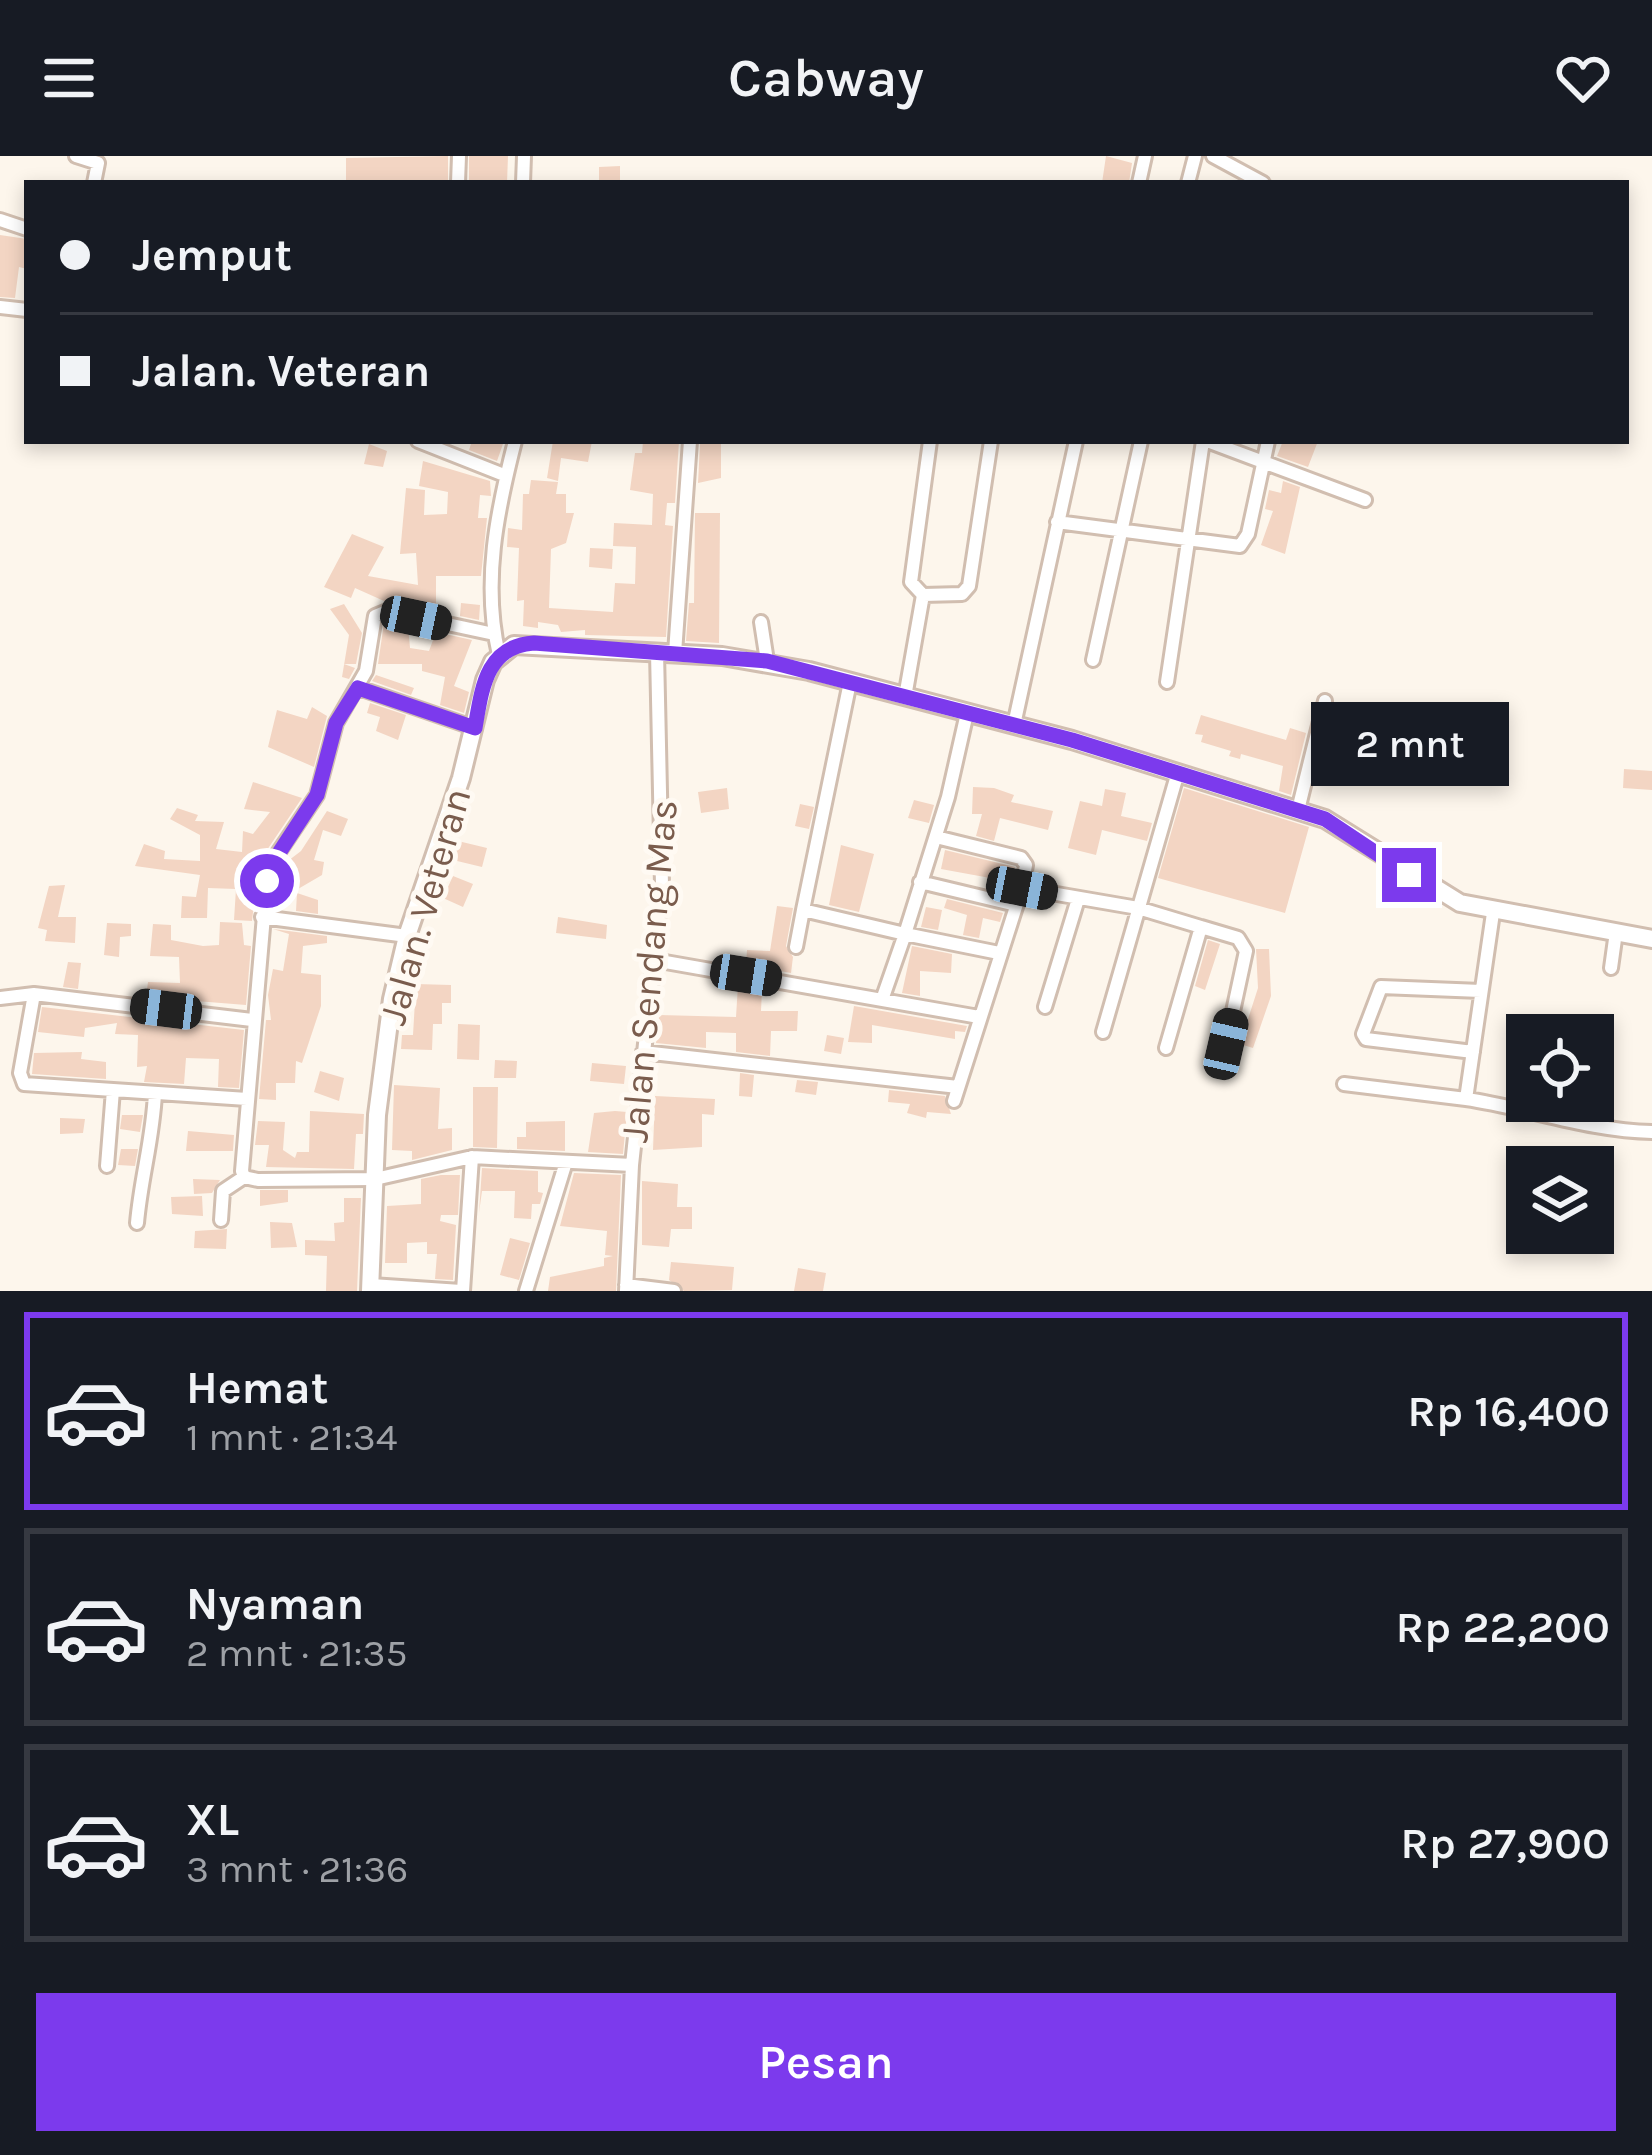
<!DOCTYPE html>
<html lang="id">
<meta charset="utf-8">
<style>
:root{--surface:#171b24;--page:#20242c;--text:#f1f3f6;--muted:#9ea1a6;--line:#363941;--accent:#7c3aed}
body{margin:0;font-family:Karla,sans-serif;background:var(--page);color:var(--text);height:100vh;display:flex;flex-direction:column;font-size:45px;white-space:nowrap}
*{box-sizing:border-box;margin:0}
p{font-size:39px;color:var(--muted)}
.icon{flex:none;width:66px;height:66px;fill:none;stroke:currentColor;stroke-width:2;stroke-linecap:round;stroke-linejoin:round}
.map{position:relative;height:1135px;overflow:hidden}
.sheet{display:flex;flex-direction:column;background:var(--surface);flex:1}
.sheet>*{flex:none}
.top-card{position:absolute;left:24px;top:24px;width:1605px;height:264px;border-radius:0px;box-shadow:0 6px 18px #0003;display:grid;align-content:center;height:264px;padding:0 36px;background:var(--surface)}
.buttons{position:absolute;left:1506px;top:858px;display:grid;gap:24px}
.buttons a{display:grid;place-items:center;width:108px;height:108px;border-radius:0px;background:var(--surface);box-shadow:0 6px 18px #0003;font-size:60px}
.end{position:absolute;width:54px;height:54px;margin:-27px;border:15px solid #7c3aed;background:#fff;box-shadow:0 0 0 6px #fff}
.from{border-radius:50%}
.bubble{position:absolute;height:84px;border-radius:0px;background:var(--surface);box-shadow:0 6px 18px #0003;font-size:39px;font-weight:600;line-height:84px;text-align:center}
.car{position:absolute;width:36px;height:72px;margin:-36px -18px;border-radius:15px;box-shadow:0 0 9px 3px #0007;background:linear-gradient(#222 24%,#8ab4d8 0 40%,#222 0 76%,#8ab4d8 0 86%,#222 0)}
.top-card b{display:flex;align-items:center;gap:42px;height:114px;font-size:45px}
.top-card b+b{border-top:3px solid var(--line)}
.top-card i{width:30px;height:30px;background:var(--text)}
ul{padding:21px 0 0;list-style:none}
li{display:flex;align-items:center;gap:36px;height:198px;margin:0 24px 18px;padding:0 12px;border:6px solid var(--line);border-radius:0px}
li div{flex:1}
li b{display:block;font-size:45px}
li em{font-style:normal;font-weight:600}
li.on{border-color:var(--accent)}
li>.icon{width:108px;height:108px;stroke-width:1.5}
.cta{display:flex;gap:24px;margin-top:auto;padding:24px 36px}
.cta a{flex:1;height:138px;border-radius:0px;background:var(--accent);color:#fff;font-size:48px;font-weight:600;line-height:138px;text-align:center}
header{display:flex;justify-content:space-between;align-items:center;height:156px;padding:0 36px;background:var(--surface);font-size:54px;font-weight:600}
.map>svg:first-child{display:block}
.building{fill:#f3d5c3}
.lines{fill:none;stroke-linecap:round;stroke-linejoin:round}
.minor-casing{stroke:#d1beb0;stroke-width:18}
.tertiary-casing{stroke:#d1beb0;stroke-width:22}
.minor{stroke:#fff;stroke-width:12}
.tertiary{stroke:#fff;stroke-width:16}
.route{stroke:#7c3aed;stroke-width:15}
.labels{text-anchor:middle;stroke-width:10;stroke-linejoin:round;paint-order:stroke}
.street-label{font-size:39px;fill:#7a5c4d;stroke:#fffaf3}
</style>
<header><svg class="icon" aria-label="menu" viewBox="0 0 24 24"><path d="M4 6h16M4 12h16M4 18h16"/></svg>Cabway<svg class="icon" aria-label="heart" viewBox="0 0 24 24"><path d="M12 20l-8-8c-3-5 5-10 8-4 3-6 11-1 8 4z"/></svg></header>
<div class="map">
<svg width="1652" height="1135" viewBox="0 0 1652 1135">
<rect width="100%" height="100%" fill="#fdf6ec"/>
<path class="building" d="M 448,0 L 448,27 L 346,27 L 346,2 Z
M 469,0 L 508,0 L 507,27 L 469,27 Z
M 1106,0 L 1132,7 L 1129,27 L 1102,27 Z
M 620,10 L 620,27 L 599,27 L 599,11 Z
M 0,79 L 27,83 L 27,113 L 19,111 L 15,142 L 0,141 Z
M 472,285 L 504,285 L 497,305 L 469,294 Z
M 553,285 L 592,285 L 588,306 L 561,302 L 558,325 L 547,322 Z
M 643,285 L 679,285 L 675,347 L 667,347 L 665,369 L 673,370 L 666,481 L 585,479 L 585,474 L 561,476 L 558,469 L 538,466 L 538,472 L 523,470 L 524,444 L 517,445 L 519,392 L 507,391 L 508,372 L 522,374 L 523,338 L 529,338 L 531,324 L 558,326 L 556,338 L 566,338 L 566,357 L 574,357 L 566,387 L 551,393 L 549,452 L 613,456 L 615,427 L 635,428 L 636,391 L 613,390 L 614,367 L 652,369 L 653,338 L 630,334 L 635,297 L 642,297 Z
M 1283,285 L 1318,285 L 1308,311 L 1277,300 Z
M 369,288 L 387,295 L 383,311 L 364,308 Z
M 700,288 L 721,288 L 721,322 L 698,327 Z
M 423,305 L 490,325 L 491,340 L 480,339 L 478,362 L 487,362 L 481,420 L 436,420 L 436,451 L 384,445 L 355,432 L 351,442 L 324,431 L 352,378 L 384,391 L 368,420 L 418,429 L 416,397 L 400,398 L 406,332 L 425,334 L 424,359 L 447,358 L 448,336 L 419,330 Z
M 1283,325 L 1300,331 L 1285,398 L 1261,389 L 1273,355 L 1265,353 L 1269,334 L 1281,337 Z
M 695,357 L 720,357 L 719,487 L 686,485 L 689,447 L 694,447 Z
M 590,392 L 613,393 L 612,413 L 589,411 Z
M 461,447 L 480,449 L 479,464 L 460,460 Z
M 344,448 L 362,477 L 356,508 L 344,508 L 355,512 L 349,523 L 342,521 L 349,479 L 330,453 Z
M 384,467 L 408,470 L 410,492 L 429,495 L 436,476 L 472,484 L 454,530 L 469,536 L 464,557 L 440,549 L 445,521 L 422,515 L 422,508 L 378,508 Z
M 376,519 L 414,532 L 411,539 L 372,525 Z
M 370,547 L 406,559 L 398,584 L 376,575 L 380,561 L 367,557 Z
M 312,551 L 327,560 L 314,611 L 268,591 L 277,554 L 307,563 Z
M 1201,559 L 1286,584 L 1290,572 L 1306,577 L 1291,639 L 1279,635 L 1283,610 L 1241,598 L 1240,603 L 1229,600 L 1231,595 L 1201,586 L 1203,579 L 1195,578 Z
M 1624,613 L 1652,615 L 1652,634 L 1623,632 Z
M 253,626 L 302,642 L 267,694 L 260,694 L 252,765 L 234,764 L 236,733 L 208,732 L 207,762 L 181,762 L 182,740 L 196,741 L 200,719 L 135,710 L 144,688 L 165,695 L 164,703 L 200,705 L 200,679 L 170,663 L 177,652 L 198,659 L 195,665 L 224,666 L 216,693 L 242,696 L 243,675 L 253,678 L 270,656 L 244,653 Z
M 973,631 L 994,632 L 1014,639 L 1011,646 L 1053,655 L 1048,674 L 1000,662 L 994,685 L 976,680 L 982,658 L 972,658 Z
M 727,632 L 729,653 L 701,657 L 698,636 Z
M 1184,632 L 1309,671 L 1285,757 L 1158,722 Z
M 1105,633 L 1126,637 L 1121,660 L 1152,667 L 1147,685 L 1102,674 L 1096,699 L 1068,692 L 1080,645 L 1102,650 Z
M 914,644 L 934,649 L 929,667 L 908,662 Z
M 800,648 L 814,651 L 809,673 L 795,670 Z
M 327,655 L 348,663 L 341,680 L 323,674 L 314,704 L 324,706 L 322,719 L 286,740 L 277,739 L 284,708 L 301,695 Z
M 458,685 L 487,692 L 482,711 L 453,704 Z
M 841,689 L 874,698 L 859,756 L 829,749 Z
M 945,694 L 1015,711 L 1012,726 L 941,713 Z
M 453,720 L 473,728 L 463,751 L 443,742 Z
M 65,729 L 58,761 L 76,761 L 75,787 L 45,785 L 47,774 L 38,772 L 49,730 Z
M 297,737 L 318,744 L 318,758 L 296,755 Z
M 947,743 L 1003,757 L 1000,766 L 983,762 L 979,782 L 963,779 L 967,759 L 944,752 Z
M 777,750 L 793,752 L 786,790 L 793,801 L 791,817 L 746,809 L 747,794 L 770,795 Z
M 926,751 L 942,754 L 938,774 L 921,771 Z
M 558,761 L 607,769 L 606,783 L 556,777 Z
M 220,766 L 242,767 L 244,789 L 251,790 L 246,849 L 146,841 L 148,826 L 180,827 L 179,801 L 150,800 L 153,768 L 171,769 L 171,784 L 203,790 L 219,789 Z
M 107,767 L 131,768 L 131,780 L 120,781 L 119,801 L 104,799 Z
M 273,773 L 327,780 L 327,787 L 303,790 L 301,817 L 321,819 L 321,850 L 302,907 L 296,905 L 295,927 L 276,927 L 276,944 L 259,943 L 266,864 L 271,864 L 268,839 L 273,813 L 283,815 L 289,778 Z
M 1208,784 L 1220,788 L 1205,834 L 1195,830 Z
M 912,790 L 952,798 L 951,817 L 920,815 L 920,840 L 902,837 Z
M 1256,793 L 1269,793 L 1271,840 L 1253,892 L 1240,888 L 1258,832 Z
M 68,806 L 81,807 L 78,833 L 63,831 Z
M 416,828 L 451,829 L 451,847 L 442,847 L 442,868 L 433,868 L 432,894 L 401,893 L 402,879 L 413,879 Z
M 738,829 L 762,834 L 761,855 L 798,855 L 797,875 L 771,875 L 770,900 L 736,896 L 736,877 L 706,876 L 706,892 L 656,887 L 659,859 L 736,861 Z
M 854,850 L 967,870 L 965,876 L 955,875 L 955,883 L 872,869 L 872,887 L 848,886 Z
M 42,851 L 244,874 L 239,932 L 218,931 L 219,903 L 186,902 L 184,928 L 144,926 L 147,910 L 137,911 L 138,879 L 115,878 L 117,867 L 85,872 L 84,881 L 38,876 Z
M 458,868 L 480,869 L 479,904 L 457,903 Z
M 827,879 L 844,882 L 841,898 L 824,895 Z
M 82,896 L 81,903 L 106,906 L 106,923 L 32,918 L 34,897 Z
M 495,904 L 517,905 L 516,922 L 494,922 Z
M 592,907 L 626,910 L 624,928 L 590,925 Z
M 320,915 L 344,922 L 339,945 L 314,936 Z
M 740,917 L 754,919 L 752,941 L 739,940 Z
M 797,924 L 818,926 L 816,939 L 795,936 Z
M 394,929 L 440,932 L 438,973 L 452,972 L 452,994 L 412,1004 L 412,995 L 392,994 Z
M 473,931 L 498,931 L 497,992 L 473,991 Z
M 889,934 L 945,940 L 951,958 L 927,956 L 926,962 L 907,957 L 910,948 L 888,946 Z
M 655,940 L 715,943 L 714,959 L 702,958 L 702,991 L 653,994 Z
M 310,955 L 364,958 L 363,978 L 356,978 L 354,1013 L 266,1011 L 269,989 L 255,989 L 258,965 L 285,966 L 283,994 L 295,1002 L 297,996 L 309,996 Z
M 615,955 L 627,956 L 623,998 L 588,996 L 594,957 Z
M 122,959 L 143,959 L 140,976 L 120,973 Z
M 60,962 L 85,963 L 83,977 L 60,978 Z
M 565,965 L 565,995 L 517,993 L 517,981 L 526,981 L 526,966 Z
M 188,975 L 234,979 L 233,995 L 186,995 Z
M 121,993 L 138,993 L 135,1010 L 118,1009 Z
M 482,1012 L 538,1015 L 538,1036 L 543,1037 L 540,1048 L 532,1048 L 531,1063 L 514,1062 L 515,1035 L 482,1035 L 479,1057 Z
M 574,1017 L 621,1019 L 616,1135 L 548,1135 L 550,1121 L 604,1110 L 604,1102 L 613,1100 L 605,1099 L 607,1075 L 560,1070 Z
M 441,1019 L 460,1019 L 458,1059 L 441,1059 L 440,1065 L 456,1069 L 453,1124 L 435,1123 L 437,1098 L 427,1098 L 427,1086 L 407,1087 L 407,1107 L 385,1107 L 387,1050 L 421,1048 L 421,1023 Z
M 193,1023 L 220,1024 L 212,1037 L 194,1038 Z
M 642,1025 L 678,1028 L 677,1051 L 692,1051 L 692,1073 L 671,1073 L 669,1091 L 642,1089 Z
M 260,1034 L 288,1034 L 288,1046 L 260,1050 Z
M 202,1040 L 203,1060 L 172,1058 L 171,1041 Z
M 344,1042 L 361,1042 L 357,1135 L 326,1135 L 327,1100 L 305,1099 L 305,1084 L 335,1085 L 334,1067 L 344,1066 Z
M 270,1066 L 292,1067 L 297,1091 L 271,1092 Z
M 227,1073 L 226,1093 L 194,1092 L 195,1075 Z
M 510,1082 L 530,1087 L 519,1124 L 500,1119 Z
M 671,1106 L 734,1111 L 732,1134 L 684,1135 L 669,1124 Z
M 798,1112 L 826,1117 L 823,1135 L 794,1135 Z"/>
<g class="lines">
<g class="minor-casing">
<path id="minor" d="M 76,0 L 98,7 L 94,27
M 1213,0 L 1263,27
M 458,27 L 459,0
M 523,27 L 524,0
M 1139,27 L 1145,0
M 1188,27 L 1195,0
M 0,64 L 27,73
M 0,151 L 27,154
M 418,285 L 504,319
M 1207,285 L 1365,344
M 1057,366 L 1240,390 L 1248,378 L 1268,285
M 923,439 L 962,438 L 969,430 L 991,285
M 761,466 L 767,505
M 494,478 L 387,455 L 375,460 L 366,515 L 336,567 L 317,639 L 276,700 L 267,725 L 242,1015 L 244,1021 L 258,1024 L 375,1023 L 472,1001 L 632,1009
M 675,497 L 690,285
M 499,499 C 482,427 497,355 515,285
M 1093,504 L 1141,285
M 1167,526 L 1203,285
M 359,532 L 475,572
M 905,541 L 923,439 L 911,426 L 930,285
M 967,557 L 948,641 L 905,778 L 999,797
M 1014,569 L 1076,285
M 1298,654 L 1325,545
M 936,681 L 1021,702 L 1026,709 L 1022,732
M 920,726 L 1016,749
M 803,754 L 850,526
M 262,761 L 407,780
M 1201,771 L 1238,782 L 1246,795 L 1226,888
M 796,791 L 803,754 L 905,778 L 883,841
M 654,804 L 979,861
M 1611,812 L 1616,776
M 34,838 L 20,917 L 24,928 L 247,943
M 0,842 L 34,838 L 252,864
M 1045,851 L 1078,743
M 1103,876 L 1178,616
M 643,896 L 958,931
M 1473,896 L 1366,883 L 1363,878 L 1381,831 L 1481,835
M 1344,928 L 1466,943 L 1493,757
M 1466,943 C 1528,952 1589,975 1652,976
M 954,945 L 1022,732 L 1138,752 L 1201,771 L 1166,892
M 1591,969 L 1600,898
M 107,1010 L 113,934
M 221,1064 L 223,1035 L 244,1021
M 137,1067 C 141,1021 153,983 155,937
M 371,1129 L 461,1135
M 626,1129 L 674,1135
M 463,1135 L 472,1001
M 526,1135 L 566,1006
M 626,1135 L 632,1009 L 662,729 L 657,496"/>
</g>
<g class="tertiary-casing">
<path id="tertiary" d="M 370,1135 L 377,959 L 392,843 L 407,780 L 461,622 L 485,524 L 493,506 L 514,489 L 722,500 L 809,515 L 1072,584 L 1325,663 L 1460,747 L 1652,783"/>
</g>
<use href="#minor" class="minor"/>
<use href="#tertiary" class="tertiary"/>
</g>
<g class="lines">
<path class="route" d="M 267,725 L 277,700 L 317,639 L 336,567 L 358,532 L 475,572 C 482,532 486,490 534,487 L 767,505 L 1072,584 L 1325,663 L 1409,719"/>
</g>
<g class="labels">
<g class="street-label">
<text transform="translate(424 750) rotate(-74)" y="14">Jalan. Veteran</text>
<text transform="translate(648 815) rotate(-85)" y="14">Jalan Sendang Mas</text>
</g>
</g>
</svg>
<div class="buttons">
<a><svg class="icon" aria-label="locate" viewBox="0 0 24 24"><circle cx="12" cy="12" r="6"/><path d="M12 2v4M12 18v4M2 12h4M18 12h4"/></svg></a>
<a><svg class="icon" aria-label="layers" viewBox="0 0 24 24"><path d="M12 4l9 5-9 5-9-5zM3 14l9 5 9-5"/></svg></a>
</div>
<i class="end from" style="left:267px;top:725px"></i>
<i class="end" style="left:1409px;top:719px"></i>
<div class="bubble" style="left:1311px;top:546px;width:198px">2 mnt</div>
<i class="car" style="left:416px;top:462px;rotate:102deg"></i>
<i class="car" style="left:1022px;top:732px;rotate:101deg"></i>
<i class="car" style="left:746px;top:819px;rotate:99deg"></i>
<i class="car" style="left:166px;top:853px;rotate:277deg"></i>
<i class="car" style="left:1226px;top:888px;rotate:13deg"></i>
<div class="top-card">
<b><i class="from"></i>Jemput</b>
<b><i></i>Jalan. Veteran</b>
</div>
</div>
<section class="sheet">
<ul>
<li class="on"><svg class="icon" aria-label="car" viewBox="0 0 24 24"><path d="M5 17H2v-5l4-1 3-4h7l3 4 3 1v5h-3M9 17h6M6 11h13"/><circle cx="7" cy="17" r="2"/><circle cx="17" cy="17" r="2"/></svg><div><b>Hemat</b><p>1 mnt · 21:34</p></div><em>Rp 16,400</em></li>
<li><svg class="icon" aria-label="car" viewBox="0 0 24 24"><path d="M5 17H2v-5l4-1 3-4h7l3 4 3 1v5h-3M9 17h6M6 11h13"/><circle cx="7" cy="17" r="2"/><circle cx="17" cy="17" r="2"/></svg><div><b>Nyaman</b><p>2 mnt · 21:35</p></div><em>Rp 22,200</em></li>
<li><svg class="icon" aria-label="car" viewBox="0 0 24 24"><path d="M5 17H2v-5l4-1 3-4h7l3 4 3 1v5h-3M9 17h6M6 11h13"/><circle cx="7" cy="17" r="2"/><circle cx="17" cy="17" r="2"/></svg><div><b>XL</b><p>3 mnt · 21:36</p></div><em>Rp 27,900</em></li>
</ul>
<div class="cta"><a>Pesan</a></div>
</section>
